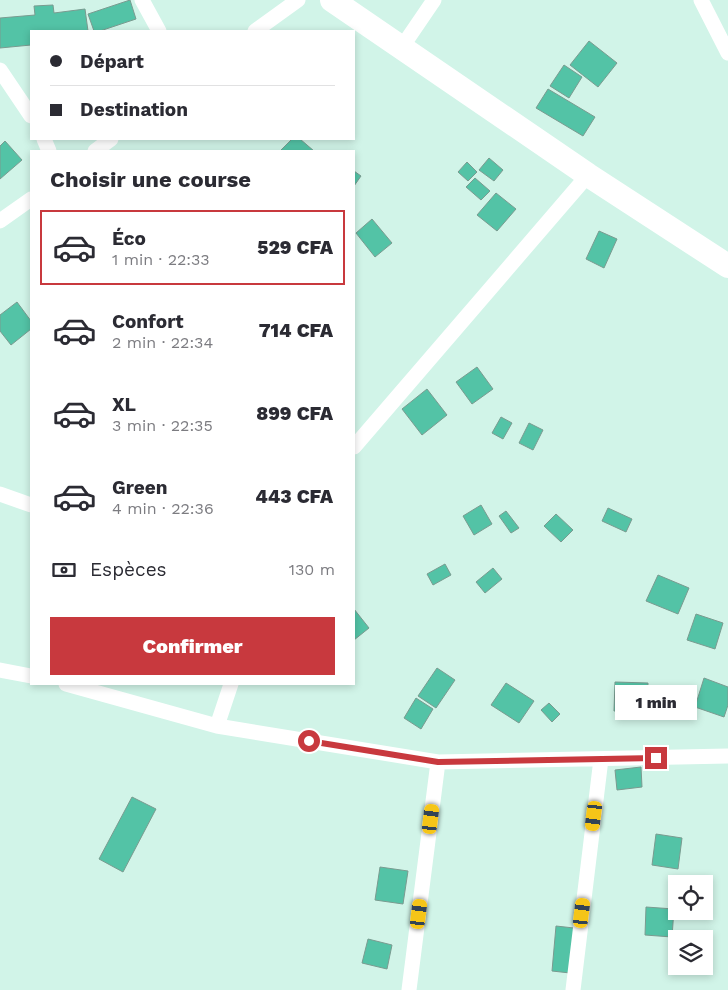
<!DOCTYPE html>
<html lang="fr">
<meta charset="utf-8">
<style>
:root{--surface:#fff;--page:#f7f7f7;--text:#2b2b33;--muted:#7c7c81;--line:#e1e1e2;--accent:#c8393e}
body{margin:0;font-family:"Work Sans",sans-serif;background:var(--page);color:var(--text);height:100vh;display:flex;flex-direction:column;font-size:19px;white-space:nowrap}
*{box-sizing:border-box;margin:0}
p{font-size:16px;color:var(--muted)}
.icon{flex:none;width:28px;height:28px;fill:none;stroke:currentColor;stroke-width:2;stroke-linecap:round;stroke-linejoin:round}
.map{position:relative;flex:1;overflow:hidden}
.panel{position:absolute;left:30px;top:150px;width:325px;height:535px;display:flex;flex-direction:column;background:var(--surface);border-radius:0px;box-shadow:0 2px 8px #0003}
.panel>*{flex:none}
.guide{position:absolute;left:30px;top:30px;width:325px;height:110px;border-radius:0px;box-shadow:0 2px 8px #0003;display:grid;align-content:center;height:110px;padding:0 20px;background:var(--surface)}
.controls{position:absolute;left:668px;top:875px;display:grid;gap:10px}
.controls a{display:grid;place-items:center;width:45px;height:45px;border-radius:0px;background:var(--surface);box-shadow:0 2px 8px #0003;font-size:25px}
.end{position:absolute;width:22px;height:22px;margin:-11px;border:6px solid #c8393e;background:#fff;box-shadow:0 0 0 2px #fff}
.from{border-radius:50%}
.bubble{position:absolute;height:35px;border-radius:0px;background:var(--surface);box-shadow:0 2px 8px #0003;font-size:16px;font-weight:800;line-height:35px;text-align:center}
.car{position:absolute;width:15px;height:30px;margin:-15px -8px;border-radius:6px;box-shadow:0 0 4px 1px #0007;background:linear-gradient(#f5c518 24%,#345 0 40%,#f5c518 0 76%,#345 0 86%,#f5c518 0)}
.guide b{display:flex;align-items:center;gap:18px;height:48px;font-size:19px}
.guide b+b{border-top:1px solid var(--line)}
.guide i{width:12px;height:12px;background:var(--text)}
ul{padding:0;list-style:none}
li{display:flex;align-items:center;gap:15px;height:75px;margin:0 10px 8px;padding:0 10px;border:2px solid transparent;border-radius:0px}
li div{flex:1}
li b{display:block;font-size:19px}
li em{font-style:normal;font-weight:800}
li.selected{border-color:var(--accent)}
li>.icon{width:45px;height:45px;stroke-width:1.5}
h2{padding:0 20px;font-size:22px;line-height:60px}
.pay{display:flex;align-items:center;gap:12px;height:55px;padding:0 20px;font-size:19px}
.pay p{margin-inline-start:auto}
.button{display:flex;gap:10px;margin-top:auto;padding:10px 20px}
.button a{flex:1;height:58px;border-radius:0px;background:var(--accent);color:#fff;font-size:20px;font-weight:800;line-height:58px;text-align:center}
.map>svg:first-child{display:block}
.building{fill:#53c3a6;stroke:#7a9b90}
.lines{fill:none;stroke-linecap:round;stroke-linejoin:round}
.minor{stroke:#fff;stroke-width:15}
.primary{stroke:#fff;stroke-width:24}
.route{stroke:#c8393e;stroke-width:6}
</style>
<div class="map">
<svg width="728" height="990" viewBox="0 0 728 990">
<rect width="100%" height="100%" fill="#d1f4e8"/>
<path class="building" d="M 130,0 L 136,19 L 100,31 L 94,31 L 88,14 Z
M 53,5 L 54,13 L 85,9 L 88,31 L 31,31 L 31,45 L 0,48 L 0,18 L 35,15 L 34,6 Z
M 589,41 L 617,63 L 598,87 L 570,65 Z
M 564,65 L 582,77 L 569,98 L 550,86 Z
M 548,89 L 595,117 L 583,136 L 536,108 Z
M 292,139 L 300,139 L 314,151 L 280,151 Z
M 5,141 L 22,160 L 0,179 L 0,146 Z
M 489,158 L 503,170 L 494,181 L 479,170 Z
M 467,162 L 477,172 L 468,181 L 458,172 Z
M 354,171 L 361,176 L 354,186 Z
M 475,178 L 490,191 L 481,200 L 466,187 Z
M 496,193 L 516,209 L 497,231 L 477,215 Z
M 372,219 L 392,243 L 375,257 L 356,233 Z
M 599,231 L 617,239 L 604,268 L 586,259 Z
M 17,302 L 31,321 L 31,329 L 11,345 L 0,331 L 0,315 Z
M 477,367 L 493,389 L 472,404 L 456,382 Z
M 427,389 L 447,415 L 422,435 L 402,409 Z
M 501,417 L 512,423 L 503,439 L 492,433 Z
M 529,423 L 543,430 L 533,450 L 519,443 Z
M 481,505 L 492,524 L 474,535 L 463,516 Z
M 608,508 L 632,519 L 626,532 L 602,521 Z
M 506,511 L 519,528 L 511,533 L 499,516 Z
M 556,514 L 573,530 L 561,542 L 544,526 Z
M 445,564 L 451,575 L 433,585 L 427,574 Z
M 493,568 L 502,579 L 485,593 L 476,582 Z
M 658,575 L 689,588 L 678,614 L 646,601 Z
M 354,609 L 369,628 L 354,640 Z
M 696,614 L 723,623 L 715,649 L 687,640 Z
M 437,668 L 455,680 L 436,708 L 418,696 Z
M 704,678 L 728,687 L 728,705 L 724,717 L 695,707 Z
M 615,682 L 648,683 L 647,712 L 614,711 Z
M 506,683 L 534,701 L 519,723 L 491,705 Z
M 416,698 L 433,709 L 421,729 L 404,718 Z
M 549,703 L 560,714 L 552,722 L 541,710 Z
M 641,767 L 642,787 L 617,790 L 615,770 Z
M 132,797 L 156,809 L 123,872 L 99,859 Z
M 656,834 L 682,838 L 678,869 L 652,865 Z
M 380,867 L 408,871 L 403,904 L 375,900 Z
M 646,907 L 674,909 L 672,937 L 645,935 Z
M 556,926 L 574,928 L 570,973 L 552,971 Z
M 368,939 L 392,945 L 387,969 L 362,963 Z"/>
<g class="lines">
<path class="minor" d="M 142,0 L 159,31
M 701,0 L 728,53
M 255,31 L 298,0
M 402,47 L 434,0
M 0,70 L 31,116
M 44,139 L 49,151
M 95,151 L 111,139
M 0,221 L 31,199
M 354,447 L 588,175
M 0,494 L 31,505
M 0,670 L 31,676
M 66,684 L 217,726 L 438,762 L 728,756
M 217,726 L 231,684
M 409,990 L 438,762
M 573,990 L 601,759"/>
<path class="primary" d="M 332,0 L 588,175 L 728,266"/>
</g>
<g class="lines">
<path class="route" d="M 309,741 L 438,762 L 656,758"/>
</g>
</svg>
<div class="controls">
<a><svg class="icon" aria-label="locate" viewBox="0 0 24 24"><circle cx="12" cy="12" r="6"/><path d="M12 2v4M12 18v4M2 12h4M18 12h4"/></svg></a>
<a><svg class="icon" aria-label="layers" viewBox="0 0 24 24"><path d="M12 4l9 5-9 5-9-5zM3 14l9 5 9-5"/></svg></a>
</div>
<i class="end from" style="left:309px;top:741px"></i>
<i class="end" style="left:656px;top:758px"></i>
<div class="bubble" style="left:615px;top:685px;width:82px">1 min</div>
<i class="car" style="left:594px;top:816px;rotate:187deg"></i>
<i class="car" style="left:431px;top:819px;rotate:7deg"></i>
<i class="car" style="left:582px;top:913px;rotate:7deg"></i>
<i class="car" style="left:419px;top:914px;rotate:7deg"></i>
<div class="guide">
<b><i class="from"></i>Départ</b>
<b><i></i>Destination</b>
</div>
<section class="panel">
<h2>Choisir une course</h2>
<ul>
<li class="selected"><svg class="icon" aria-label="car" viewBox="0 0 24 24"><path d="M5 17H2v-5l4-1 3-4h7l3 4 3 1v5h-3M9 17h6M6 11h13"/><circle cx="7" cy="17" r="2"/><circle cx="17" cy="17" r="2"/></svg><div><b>Éco</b><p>1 min · 22:33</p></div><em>529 CFA</em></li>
<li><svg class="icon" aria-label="car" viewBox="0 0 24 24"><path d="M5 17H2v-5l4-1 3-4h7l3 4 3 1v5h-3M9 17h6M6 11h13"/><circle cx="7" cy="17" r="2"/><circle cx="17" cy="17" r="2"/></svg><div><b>Confort</b><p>2 min · 22:34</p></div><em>714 CFA</em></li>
<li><svg class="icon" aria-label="car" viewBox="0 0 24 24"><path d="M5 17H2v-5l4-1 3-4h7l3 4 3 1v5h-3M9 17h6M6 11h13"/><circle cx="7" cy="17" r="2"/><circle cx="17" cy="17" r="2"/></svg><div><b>XL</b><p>3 min · 22:35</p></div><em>899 CFA</em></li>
<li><svg class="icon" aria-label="car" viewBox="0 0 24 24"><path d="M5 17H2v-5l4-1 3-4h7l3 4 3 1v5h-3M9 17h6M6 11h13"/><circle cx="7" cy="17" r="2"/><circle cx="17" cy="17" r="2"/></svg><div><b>Green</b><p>4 min · 22:36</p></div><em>443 CFA</em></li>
</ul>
<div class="pay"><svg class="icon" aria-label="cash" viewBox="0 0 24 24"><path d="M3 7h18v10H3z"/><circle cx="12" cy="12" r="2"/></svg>Espèces<p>130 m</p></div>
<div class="button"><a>Confirmer</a></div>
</section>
</div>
